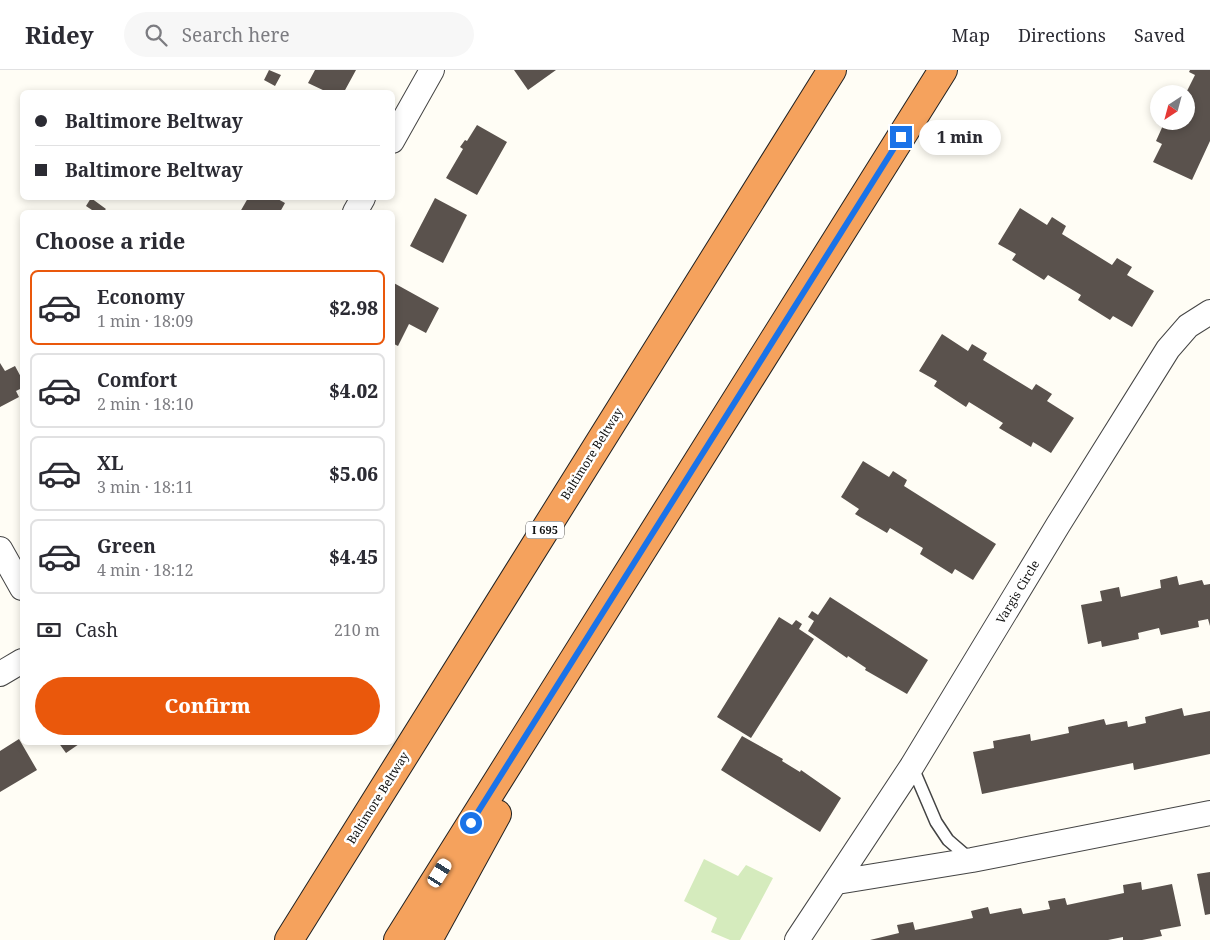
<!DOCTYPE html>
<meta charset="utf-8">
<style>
:root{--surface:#fff;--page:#f7f7f7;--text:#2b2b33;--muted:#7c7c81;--line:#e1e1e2;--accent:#ea580c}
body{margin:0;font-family:"Noto Serif",serif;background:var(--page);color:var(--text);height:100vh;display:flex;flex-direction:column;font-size:19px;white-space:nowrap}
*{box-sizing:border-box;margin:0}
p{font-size:16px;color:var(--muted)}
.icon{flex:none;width:28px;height:28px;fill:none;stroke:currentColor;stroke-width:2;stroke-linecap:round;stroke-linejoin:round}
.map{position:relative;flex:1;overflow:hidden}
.details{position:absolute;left:20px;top:140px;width:375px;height:535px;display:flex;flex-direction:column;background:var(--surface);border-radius:8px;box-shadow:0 2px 8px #0003}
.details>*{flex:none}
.hud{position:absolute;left:20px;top:20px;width:375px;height:110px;border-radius:8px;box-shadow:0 2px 8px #0003;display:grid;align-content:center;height:110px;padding:0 15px;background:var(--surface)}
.needle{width:32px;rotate:216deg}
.controls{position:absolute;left:1150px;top:15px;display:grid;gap:10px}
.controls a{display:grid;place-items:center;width:45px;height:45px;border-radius:50%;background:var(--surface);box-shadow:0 2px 8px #0003;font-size:25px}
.end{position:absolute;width:22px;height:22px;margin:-11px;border:6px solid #1a73e8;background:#fff;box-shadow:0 0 0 2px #fff}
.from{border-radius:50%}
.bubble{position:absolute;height:35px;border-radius:18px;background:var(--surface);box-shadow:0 2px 8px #0003;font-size:16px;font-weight:800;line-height:35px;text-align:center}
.car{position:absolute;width:15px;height:30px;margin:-15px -8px;border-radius:6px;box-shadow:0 0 4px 1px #0007;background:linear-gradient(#fff 24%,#345 0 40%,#fff 0 76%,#345 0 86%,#fff 0)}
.hud b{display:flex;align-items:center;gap:18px;height:48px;font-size:19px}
.hud b+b{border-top:1px solid var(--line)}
.hud i{width:12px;height:12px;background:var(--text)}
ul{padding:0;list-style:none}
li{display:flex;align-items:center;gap:15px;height:75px;margin:0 10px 8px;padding:0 5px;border:2px solid var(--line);border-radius:8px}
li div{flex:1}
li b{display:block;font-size:19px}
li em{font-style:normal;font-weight:800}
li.on{border-color:var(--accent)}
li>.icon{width:45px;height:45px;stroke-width:1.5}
h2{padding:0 15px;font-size:22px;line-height:60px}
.pay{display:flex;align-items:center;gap:12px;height:55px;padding:0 15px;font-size:19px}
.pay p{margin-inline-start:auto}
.button{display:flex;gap:10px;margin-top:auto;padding:10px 15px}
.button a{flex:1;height:58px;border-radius:30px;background:var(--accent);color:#fff;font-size:20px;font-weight:800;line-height:58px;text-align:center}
header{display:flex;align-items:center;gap:30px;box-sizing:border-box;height:70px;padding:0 25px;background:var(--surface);border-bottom:1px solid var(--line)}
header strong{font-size:24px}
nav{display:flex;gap:28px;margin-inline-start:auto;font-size:18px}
.search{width:350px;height:45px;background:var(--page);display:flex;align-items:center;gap:12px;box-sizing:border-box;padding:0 18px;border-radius:28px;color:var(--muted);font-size:19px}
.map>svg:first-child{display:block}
.park{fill:#d5ebbd}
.building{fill:#5a524d}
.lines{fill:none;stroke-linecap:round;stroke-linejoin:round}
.service-casing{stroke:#444;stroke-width:14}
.minor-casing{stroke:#444;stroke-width:26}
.motorway-casing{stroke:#222;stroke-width:30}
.service{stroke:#fff;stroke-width:11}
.minor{stroke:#fff;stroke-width:24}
.motorway{stroke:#f5a25d;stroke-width:28}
.route{stroke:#1a73e8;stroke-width:6}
.labels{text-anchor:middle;stroke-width:5;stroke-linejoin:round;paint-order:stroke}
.shield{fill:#fff;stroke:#585858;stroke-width:1}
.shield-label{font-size:11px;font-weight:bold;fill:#111}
.street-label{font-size:12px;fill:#111;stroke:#fff}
</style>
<header>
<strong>Ridey</strong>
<div class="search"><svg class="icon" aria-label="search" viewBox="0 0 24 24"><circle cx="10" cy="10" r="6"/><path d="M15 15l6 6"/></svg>Search here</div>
<nav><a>Map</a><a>Directions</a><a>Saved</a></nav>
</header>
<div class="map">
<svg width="1210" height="870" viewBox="0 0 1210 870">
<rect width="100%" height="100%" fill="#fffdf5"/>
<path class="park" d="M 704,789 L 738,806 L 746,795 L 773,808 L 740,870 L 730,870 L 711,862 L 717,848 L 684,831 Z"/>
<path class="building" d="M 269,0 L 281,5 L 275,16 L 264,10 Z
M 315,0 L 356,0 L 344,22 L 327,22 L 308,13 Z
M 514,0 L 556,0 L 528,20 Z
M 1190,0 L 1210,0 L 1210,71 L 1192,110 L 1153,92 L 1162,74 L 1156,71 L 1165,51 L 1186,51 L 1186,23 L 1195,5 L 1189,2 Z
M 477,55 L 507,72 L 477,125 L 446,108 L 463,79 L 460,77 L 465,70 L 467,71 Z
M 91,128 L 106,139 L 103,142 L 95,142 L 86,136 Z
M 248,128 L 276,128 L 285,133 L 280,142 L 240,142 Z
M 435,128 L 467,145 L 443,193 L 410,176 Z
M 1020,138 L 1047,155 L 1052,147 L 1066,156 L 1062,164 L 1112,195 L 1117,188 L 1132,197 L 1127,205 L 1154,221 L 1132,257 L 1113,246 L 1110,250 L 1078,230 L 1081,225 L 1048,205 L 1044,210 L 1012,190 L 1016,184 L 998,174 Z
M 392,212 L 439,238 L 426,263 L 409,254 L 398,276 L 392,273 Z
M 942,264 L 968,281 L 972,274 L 987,283 L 983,290 L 1032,320 L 1036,314 L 1052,324 L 1047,331 L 1074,348 L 1051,383 L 1033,372 L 1031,377 L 999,358 L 1003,353 L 969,332 L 966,337 L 934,316 L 937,311 L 919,301 Z
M 0,293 L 5,301 L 15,296 L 22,309 L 22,318 L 16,321 L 19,327 L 0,337 Z
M 863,391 L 889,407 L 893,401 L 907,410 L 904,416 L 996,474 L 973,510 L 955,499 L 952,504 L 920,484 L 923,478 L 890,458 L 887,463 L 855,444 L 859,439 L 841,427 Z
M 1177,506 L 1179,515 L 1202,510 L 1204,515 L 1210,514 L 1210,556 L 1208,549 L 1198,551 L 1199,557 L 1161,565 L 1159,558 L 1138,563 L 1139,569 L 1102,577 L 1101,571 L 1088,574 L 1081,535 L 1102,531 L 1100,521 L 1119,517 L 1121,527 L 1161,518 L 1160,510 Z
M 830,527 L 928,590 L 907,624 L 865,600 L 866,598 L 848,586 L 847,588 L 808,561 L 814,551 L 808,547 L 812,541 L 818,545 Z
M 779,547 L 792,555 L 796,550 L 802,554 L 799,559 L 814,569 L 751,668 L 717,647 Z
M 1182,638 L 1184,646 L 1210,641 L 1210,684 L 1134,700 L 1133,693 L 982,724 L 973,682 L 994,678 L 993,671 L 1030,664 L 1031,671 L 1069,663 L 1068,657 L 1104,649 L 1106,655 L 1127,651 L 1128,657 L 1146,653 L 1145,647 Z
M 742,666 L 783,689 L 782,691 L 800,702 L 801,700 L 841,728 L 820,762 L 721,700 Z
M 19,669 L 37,700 L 0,722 L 0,681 Z
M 58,672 L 82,672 L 66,683 Z
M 1210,802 L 1210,844 L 1205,845 L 1197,804 Z
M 1141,812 L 1142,820 L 1172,814 L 1181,856 L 1160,860 L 1162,866 L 1142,870 L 1123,870 L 1123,867 L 1108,870 L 870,870 L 899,863 L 897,855 L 913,852 L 915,860 L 973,848 L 971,841 L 988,837 L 990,844 L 1021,838 L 1023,844 L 1050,839 L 1048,831 L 1065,828 L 1067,835 L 1124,823 L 1123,815 Z"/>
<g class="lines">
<g class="service-casing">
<path id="service" d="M 912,696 L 936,752 L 948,770 L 970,789"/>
</g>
<g class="minor-casing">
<path id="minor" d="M 392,71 L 432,0
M 355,142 L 363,128
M 0,479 L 22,518
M 0,604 L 22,591
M 837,812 L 972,790 L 1210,743
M 797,870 L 912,696 L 1058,455 L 1168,279 L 1188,256 L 1210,242"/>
</g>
<g class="motorway-casing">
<path id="motorway" d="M 289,870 L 832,0
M 398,870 L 943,0
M 428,870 L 497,744"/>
</g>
<use href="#service" class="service"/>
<use href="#minor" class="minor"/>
<use href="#motorway" class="motorway"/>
</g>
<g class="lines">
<path class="route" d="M 471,753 L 901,67"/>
</g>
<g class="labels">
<rect class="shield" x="526" y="451.5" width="38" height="17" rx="4"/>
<g class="shield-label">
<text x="545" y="464">I 695</text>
</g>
<g class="street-label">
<text transform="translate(592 384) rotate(-58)" y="4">Baltimore Beltway</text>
<text transform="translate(1018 522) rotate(-59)" y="4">Vargis Circle</text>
<text transform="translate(378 728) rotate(-58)" y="4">Baltimore Beltway</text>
</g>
</g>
</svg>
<div class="controls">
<a><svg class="needle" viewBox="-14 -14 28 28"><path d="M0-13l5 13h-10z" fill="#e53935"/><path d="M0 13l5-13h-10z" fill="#7c7c81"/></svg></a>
</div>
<i class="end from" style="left:471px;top:753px"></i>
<i class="end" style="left:901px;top:67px"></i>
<div class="bubble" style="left:919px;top:50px;width:82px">1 min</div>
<i class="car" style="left:440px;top:803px;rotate:32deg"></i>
<div class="hud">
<b><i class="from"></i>Baltimore Beltway</b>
<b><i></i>Baltimore Beltway</b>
</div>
<section class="details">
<h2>Choose a ride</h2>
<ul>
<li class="on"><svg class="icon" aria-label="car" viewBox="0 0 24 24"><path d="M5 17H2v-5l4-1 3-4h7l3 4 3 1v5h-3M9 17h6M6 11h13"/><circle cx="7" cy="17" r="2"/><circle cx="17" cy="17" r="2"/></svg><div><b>Economy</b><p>1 min · 18:09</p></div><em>$2.98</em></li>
<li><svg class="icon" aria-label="car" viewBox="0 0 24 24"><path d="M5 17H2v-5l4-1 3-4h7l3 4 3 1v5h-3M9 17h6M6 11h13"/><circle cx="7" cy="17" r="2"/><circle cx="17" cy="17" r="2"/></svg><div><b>Comfort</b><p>2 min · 18:10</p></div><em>$4.02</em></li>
<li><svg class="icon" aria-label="car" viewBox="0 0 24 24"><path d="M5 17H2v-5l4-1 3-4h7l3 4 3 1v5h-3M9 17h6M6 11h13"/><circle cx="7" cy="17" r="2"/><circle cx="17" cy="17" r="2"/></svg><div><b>XL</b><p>3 min · 18:11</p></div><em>$5.06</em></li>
<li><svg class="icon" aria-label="car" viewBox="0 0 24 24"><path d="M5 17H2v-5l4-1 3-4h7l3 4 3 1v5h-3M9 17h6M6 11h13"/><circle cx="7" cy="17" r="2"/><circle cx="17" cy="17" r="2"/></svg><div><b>Green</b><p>4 min · 18:12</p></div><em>$4.45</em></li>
</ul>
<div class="pay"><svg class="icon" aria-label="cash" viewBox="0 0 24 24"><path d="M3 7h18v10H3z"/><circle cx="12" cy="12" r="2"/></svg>Cash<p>210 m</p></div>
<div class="button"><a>Confirm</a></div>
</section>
</div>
